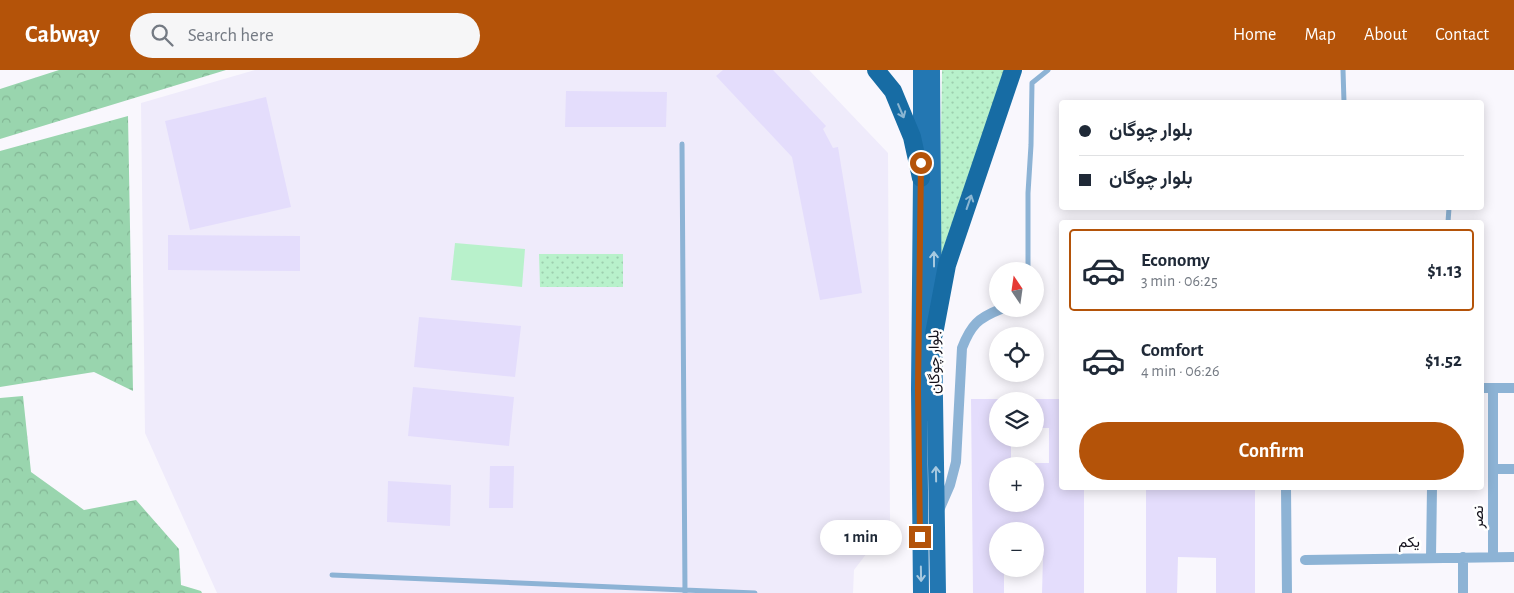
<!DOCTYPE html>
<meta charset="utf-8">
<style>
:root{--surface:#fff;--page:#f6f6f7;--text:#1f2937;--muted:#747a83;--line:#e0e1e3;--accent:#b45309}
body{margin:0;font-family:"Alegreya Sans",Vazirmatn,sans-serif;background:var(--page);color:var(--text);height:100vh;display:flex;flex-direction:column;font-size:19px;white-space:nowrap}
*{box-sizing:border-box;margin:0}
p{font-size:16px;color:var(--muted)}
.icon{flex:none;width:28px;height:28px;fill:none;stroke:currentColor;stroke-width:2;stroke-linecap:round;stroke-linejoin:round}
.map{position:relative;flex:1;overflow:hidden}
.side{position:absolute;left:1059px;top:150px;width:425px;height:270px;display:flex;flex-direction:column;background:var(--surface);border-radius:5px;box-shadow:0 2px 12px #0003}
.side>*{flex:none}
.banner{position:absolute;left:1059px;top:30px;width:425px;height:110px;border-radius:5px;box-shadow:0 2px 12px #0003;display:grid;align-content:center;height:110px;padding:0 20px;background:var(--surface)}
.needle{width:32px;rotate:347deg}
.tools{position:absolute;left:989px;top:192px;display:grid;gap:10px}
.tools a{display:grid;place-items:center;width:55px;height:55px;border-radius:50%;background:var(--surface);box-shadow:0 2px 12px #0003;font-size:25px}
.end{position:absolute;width:22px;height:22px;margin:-11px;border:6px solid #b45309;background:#fff;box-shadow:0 0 0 2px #fff}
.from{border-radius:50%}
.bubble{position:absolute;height:35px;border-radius:18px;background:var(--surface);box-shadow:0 2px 12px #0003;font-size:16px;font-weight:600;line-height:35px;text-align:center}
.banner b{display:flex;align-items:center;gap:18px;height:48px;font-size:19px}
.banner b+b{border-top:1px solid var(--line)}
.banner i{width:12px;height:12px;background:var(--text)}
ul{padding:9px 0 0;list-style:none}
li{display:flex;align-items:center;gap:15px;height:82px;margin:0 10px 8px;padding:0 10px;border:2px solid transparent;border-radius:5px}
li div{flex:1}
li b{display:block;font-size:19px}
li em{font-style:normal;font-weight:600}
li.on{border-color:var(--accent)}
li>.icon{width:45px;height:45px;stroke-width:1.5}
.cta{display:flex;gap:10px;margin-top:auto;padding:10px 20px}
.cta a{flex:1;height:58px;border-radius:30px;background:var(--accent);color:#fff;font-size:20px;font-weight:600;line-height:58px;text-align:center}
header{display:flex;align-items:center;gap:30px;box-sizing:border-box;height:70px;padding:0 25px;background:var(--accent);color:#fff}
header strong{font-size:24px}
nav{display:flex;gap:28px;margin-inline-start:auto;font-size:18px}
.search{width:350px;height:45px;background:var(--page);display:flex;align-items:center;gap:12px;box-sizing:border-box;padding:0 18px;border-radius:28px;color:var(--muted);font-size:19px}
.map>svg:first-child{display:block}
.built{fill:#efebfb}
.grass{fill:url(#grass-dots)}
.forest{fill:url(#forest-crowns)}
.pitch{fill:#b8f1cb}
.building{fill:#e4ddfc}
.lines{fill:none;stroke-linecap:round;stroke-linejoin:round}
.service{stroke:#8db3d5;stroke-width:5}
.minor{stroke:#8db3d5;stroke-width:10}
.primary{stroke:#2377b2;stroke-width:16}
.trunk{stroke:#176ca4;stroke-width:18}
.oneway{stroke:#8bb6d2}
.oneway2{stroke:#a7c9e0}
.route{stroke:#b45309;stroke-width:6}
.labels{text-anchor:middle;stroke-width:5;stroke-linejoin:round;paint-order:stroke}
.street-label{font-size:15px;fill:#13111b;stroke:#fff}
</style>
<header>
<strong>Cabway</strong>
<div class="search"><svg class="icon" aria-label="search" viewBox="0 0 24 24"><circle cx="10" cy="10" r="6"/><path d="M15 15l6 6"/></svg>Search here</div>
<nav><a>Home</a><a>Map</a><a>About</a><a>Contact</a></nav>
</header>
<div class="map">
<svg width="1514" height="523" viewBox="0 0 1514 523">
<defs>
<pattern id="grass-dots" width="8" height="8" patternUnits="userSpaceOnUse" patternTransform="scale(1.25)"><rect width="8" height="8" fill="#b8f1cb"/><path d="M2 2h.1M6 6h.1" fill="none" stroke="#9dceae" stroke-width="1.8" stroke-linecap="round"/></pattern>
<pattern id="forest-crowns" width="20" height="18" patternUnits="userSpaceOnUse" patternTransform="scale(1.25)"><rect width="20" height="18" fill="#99d5ae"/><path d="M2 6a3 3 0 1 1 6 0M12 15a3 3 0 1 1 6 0" fill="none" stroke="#83b695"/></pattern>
</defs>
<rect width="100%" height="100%" fill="#f9f7fd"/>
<path class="built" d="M 255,0 L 809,0 L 888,83 L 890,453 L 854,500 L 853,523 L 217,523 L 145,363 L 141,33 Z"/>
<path class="grass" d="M 942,0 L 1004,0 L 963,129 L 941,186 L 939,188 Z
M 539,184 L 623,184 L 623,217 L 540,217 Z"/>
<path class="forest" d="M 59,0 L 226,0 L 0,69 L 0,19 Z
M 128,46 L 133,321 L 94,302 L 0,317 L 0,81 Z
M 23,326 L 31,402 L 84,440 L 136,430 L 179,479 L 181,515 L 201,521 L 202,523 L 0,523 L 0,328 Z"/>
<path class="pitch" d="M 455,173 L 525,179 L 522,217 L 451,210 Z"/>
<path class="building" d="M 723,0 L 773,0 L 826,56 L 823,59 L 833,78 L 838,77 L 862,223 L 820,230 L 792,87 L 716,6 Z
M 566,21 L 667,22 L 666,57 L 565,57 Z
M 266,27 L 291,137 L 190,160 L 165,51 Z
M 168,165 L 300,166 L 300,201 L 168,200 Z
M 419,247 L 521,256 L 515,307 L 414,297 Z
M 413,317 L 514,327 L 509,376 L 408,366 Z
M 971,329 L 998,329 L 998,369 L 1011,369 L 1011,396 L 998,396 L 998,434 L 1035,434 L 1035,393 L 1049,393 L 1049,358 L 1035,358 L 1035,329 L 1061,329 L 1061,418 L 1084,418 L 1084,523 L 1042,523 L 1043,487 L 1035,487 L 1035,461 L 998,461 L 998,499 L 1004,499 L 1004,523 L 973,523 Z
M 490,396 L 514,396 L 513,438 L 489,438 Z
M 388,411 L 451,415 L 450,456 L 387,452 Z
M 1146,418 L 1255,418 L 1255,523 L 1216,523 L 1216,488 L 1178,487 L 1177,523 L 1146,523 Z"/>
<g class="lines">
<path class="service" d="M 1343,0 L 1344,32
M 682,74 L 685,523
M 1448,152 L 1449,138
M 1028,201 L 1028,123 L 1031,75 L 1032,13 L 1048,0
M 332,505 L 755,523"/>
<path class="minor" d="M 1481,318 L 1514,318
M 1493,399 L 1514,399
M 1286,418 L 1287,523
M 940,438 L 950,415 L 956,392 L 962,278 C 971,255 978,248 1001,239
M 1431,487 L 1432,418
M 1463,487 L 1463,523
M 1493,487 L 1493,318
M 1305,490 L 1514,487"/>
<path class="primary" d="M 921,0 L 921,108 L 919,319 L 921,523
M 932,0 L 934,264 L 938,523"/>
<path class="trunk" d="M 876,0 L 893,21 L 912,67 L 921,108
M 934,264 L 947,195 L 1013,0"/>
</g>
<defs><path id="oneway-shaft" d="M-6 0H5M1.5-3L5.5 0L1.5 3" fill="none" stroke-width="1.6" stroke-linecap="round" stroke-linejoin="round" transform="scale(1.25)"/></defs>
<g class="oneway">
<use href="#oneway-shaft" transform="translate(901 41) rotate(67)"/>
<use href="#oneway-shaft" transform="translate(969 132) rotate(-71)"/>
</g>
<g class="oneway2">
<use href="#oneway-shaft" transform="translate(934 189) rotate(-90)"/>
<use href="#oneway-shaft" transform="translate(936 404) rotate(-91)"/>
<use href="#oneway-shaft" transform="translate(921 504) rotate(89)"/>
</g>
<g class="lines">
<path class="route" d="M 920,467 L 918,319 L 921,93"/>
</g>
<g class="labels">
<g class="street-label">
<text transform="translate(934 292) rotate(-91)" y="5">بلوار چوگان</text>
<text transform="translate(1478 447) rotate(-90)" y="5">نصر</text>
<text transform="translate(1409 472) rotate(-1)" y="5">یکم</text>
</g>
</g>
</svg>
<div class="tools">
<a><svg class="needle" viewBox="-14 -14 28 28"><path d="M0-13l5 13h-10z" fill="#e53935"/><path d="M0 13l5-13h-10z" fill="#747a83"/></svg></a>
<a><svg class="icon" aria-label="locate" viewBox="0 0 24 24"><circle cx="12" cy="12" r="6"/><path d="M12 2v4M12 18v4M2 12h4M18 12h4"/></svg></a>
<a><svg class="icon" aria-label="layers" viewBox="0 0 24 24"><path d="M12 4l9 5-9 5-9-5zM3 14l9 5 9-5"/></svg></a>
<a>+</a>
<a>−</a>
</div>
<i class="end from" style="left:921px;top:93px"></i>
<i class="end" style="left:920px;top:467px"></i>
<div class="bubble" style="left:820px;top:450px;width:82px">1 min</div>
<div class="banner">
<b><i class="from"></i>بلوار چوگان</b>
<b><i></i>بلوار چوگان</b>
</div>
<section class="side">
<ul>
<li class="on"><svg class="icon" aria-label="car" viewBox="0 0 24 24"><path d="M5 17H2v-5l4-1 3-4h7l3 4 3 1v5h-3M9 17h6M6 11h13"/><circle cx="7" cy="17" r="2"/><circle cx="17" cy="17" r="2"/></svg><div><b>Economy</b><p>3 min · 06:25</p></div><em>$1.13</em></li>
<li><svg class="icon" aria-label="car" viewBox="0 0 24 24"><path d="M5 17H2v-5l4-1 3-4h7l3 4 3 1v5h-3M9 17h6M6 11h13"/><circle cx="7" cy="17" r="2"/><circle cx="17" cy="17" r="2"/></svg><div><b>Comfort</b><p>4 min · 06:26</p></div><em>$1.52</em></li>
</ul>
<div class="cta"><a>Confirm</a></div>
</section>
</div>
